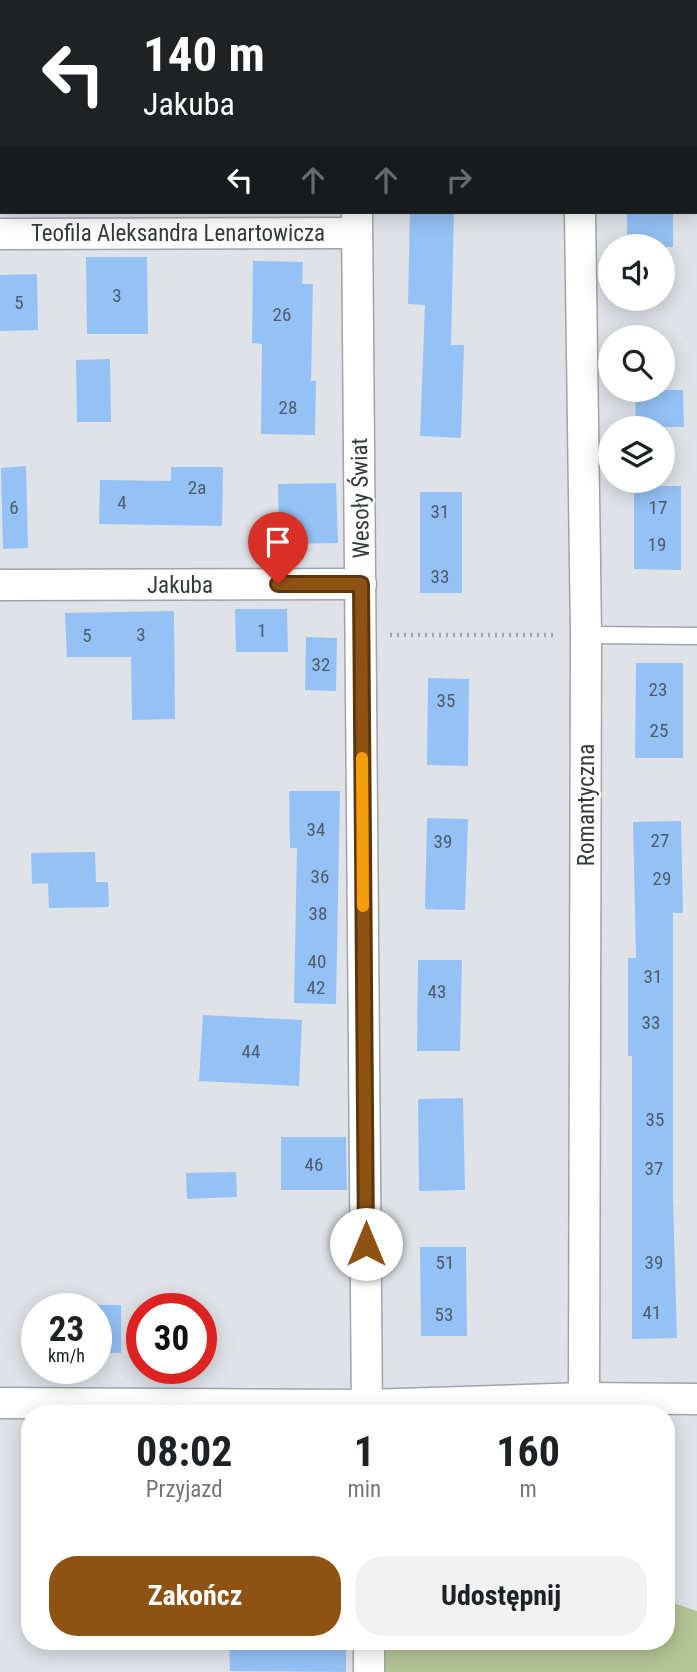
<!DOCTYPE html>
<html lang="pl">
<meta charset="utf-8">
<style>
body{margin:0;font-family:"Roboto Condensed",sans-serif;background:#f2f2f2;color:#202124;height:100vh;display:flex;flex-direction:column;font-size:26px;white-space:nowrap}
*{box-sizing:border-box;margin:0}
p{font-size:23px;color:#757577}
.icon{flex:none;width:38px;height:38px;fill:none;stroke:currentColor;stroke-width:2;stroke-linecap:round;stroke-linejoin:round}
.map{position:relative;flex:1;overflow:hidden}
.side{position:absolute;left:21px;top:1405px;width:654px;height:245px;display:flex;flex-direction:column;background:#fff;border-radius:28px;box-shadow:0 4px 18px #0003}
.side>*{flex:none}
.guide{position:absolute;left:0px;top:0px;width:698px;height:214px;box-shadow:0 4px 18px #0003;background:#202124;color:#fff;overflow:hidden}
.tools{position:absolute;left:598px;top:234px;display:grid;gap:14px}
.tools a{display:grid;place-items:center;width:77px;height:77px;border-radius:50%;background:#fff;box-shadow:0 4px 18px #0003;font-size:35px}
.speed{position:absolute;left:21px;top:1293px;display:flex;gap:14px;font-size:35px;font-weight:700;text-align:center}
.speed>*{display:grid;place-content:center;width:91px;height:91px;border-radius:50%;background:#fff;box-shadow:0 4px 18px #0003;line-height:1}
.speed small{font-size:18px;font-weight:400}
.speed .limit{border:10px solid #d22;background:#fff;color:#111}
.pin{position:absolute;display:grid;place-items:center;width:60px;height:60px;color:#fff;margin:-72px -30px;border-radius:50% 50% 50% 0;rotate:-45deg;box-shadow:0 0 7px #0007}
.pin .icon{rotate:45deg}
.me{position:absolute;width:77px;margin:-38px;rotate:0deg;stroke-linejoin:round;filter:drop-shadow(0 0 5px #0008)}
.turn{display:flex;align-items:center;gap:24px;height:147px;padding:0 28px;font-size:32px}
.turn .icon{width:91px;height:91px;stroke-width:2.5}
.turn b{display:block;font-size:49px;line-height:60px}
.lanes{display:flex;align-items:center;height:66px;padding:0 28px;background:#0003;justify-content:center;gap:35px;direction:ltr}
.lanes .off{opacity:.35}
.eta{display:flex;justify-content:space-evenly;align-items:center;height:119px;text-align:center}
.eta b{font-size:42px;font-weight:700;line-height:49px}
.cta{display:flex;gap:14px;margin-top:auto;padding:14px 28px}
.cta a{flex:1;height:80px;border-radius:28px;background:#8e5213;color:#fff;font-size:28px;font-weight:700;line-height:80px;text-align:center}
.cta a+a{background:#f2f2f2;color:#202124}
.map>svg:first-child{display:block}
.green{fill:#b3c495}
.building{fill:#94c2f6}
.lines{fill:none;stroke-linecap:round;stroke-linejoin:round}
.service-casing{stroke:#a0a3a8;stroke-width:19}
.minor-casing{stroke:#a0a3a8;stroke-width:33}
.path{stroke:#9fa2a5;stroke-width:4.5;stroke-dasharray:2 5;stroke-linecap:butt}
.service{stroke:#fff;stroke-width:16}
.minor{stroke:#fff;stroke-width:30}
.route-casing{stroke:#5c350c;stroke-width:18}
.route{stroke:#8e5213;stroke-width:12}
.slow{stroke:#f59e0b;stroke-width:12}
.labels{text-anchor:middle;stroke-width:5;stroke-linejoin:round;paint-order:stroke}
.number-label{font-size:19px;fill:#4f5b6a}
.street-label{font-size:23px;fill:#38393b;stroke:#fff}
</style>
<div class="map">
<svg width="697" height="1672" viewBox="0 0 697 1672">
<rect width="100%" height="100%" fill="#dfe3e8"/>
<path class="green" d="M667,1601L697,1611V1672H384V1642H667Z"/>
<g class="building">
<path d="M410,212H454L451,345H464L461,438L420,436L425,305L408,304Z"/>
<rect x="627" y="212" width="46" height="35"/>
<path d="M86,257H147L148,334H87Z"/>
<path d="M253,261L303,262L302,284H313L311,381H316L315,435L261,434L262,344L252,343Z"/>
<path d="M37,274L38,330L0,331V275Z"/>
<path d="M110,359L111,422H77L76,360Z"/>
<path d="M635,390H683L684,427H636Z"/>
<path d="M26,466L28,548L3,549L1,468Z"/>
<path d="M171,467H223L222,526L99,524L100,480L171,481Z"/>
<path d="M336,483L338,543L279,544L278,484Z"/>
<path d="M634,486H681V570L634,569Z"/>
<rect x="420" y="492" width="42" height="101"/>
<path d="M235,609H287L288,652H236Z"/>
<path d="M174,611L175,719L132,720L131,657H67L65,613Z"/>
<path d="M306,637L337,638L336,691L305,690Z"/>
<path d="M636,663H683V758H635Z"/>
<path d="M428,678L469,679L468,766L427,765Z"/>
<path d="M289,791H340L336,1004L294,1003L297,848H290Z"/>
<path d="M427,818L468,819L465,910L425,909Z"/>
<path d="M681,821L683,913H673V1199L677,1338L632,1339V1056H628V958H636L633,822Z"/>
<path d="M95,852L96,882H108L109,907L49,908L48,883L32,884L31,853Z"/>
<path d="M418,960H462L460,1051H417Z"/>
<path d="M203,1015L302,1020L299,1086L199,1081Z"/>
<path d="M463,1098L465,1190L419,1191L418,1099Z"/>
<path d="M281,1137H346L347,1190H281Z"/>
<path d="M236,1172L237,1197L187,1199L186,1173Z"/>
<path d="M420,1247H466L467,1336H421Z"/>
<rect x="96" y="1305" width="25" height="48"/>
<path d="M229,1642H346V1672L230,1671Z"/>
</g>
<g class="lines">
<defs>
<path id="service" d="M586,635L697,636"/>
<g id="minor">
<path d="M577,0V2"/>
<path d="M357,2V0"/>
<path d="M357,212L367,1414"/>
<path d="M580,212L586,635L584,1398"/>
<path d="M0,234L356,233"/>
<path d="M0,585L361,584"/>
<path d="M0,1403L367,1405L584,1398L697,1399"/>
<path d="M369,1642V1672"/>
</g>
</defs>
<use href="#service" class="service-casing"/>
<use href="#minor" class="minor-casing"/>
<path class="path" d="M390,635H557"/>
<use href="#service" class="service"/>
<use href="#minor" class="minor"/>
</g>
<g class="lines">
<defs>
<path id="route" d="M278,584H361L366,1244"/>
</defs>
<use href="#route" class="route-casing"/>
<use href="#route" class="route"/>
<path class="slow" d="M362,758L363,906"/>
</g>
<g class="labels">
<g class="number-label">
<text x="117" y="302">3</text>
<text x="19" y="309">5</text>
<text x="282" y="321">26</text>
<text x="288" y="414">28</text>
<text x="197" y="494">2a</text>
<text x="122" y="509">4</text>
<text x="14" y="514">6</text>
<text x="658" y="514">17</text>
<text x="440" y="518">31</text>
<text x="657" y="551">19</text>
<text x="440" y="583">33</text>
<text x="262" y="637">1</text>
<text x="141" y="641">3</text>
<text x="87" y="642">5</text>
<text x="321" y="671">32</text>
<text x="658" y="696">23</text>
<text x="446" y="707">35</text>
<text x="659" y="737">25</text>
<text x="316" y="836">34</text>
<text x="660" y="847">27</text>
<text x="443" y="848">39</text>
<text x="320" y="883">36</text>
<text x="662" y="885">29</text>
<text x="318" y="920">38</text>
<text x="317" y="968">40</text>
<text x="653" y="983">31</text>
<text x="316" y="994">42</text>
<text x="437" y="998">43</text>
<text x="651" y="1029">33</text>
<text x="251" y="1058">44</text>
<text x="655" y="1126">35</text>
<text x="314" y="1171">46</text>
<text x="654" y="1175">37</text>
<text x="445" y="1269">51</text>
<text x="654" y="1269">39</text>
<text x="652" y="1319">41</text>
<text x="444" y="1321">53</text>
</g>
<g class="street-label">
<text x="178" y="241">Teofila Aleksandra Lenartowicza</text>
<text transform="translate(360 498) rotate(-91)" y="8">Wesoły Świat</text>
<text x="180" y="593">Jakuba</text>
<text transform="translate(586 805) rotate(-90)" y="8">Romantyczna</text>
</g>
</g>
</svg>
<div class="tools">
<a><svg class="icon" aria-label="sound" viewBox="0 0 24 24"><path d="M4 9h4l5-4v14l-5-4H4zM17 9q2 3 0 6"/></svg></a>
<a><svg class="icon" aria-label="search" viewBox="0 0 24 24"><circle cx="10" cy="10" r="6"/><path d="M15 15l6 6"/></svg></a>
<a><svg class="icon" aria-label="layers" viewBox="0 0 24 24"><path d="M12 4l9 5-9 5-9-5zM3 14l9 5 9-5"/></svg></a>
</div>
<div class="speed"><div>23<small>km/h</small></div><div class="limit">30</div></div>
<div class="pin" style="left:278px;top:584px;background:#d93025"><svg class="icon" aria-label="arrive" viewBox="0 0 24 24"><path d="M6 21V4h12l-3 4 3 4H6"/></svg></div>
<svg class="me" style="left:366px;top:1244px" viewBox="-20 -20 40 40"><circle r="19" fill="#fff"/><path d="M0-13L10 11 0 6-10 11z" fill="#8e5213"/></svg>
<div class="guide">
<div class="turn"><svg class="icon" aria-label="left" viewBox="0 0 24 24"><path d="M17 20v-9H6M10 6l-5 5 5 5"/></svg><div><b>140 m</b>Jakuba</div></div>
<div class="lanes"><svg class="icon" aria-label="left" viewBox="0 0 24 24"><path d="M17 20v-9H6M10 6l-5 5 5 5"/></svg><svg class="icon off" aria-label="ahead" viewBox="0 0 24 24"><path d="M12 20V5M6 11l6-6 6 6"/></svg><svg class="icon off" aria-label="ahead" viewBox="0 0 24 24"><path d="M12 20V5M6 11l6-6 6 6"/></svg><svg class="icon off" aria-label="right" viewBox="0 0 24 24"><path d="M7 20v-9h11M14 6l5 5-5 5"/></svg></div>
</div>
<section class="side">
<div class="eta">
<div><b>08:02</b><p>Przyjazd</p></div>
<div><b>1</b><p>min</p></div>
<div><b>160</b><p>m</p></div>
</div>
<div class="cta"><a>Zakończ</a><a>Udostępnij</a></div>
</section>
</div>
